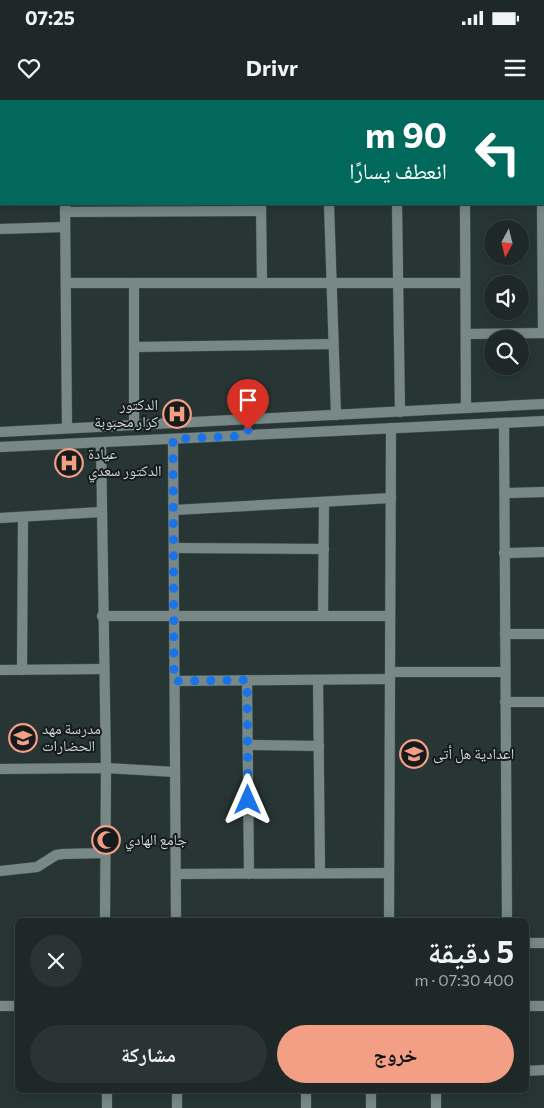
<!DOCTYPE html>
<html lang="ar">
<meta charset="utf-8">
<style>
body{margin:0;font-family:Commissioner,"Noto Naskh Arabic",sans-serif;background:#2a3433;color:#f1f3f6;direction:rtl;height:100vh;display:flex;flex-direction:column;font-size:19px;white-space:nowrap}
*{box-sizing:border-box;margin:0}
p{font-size:16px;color:#a0a6a7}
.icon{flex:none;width:28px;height:28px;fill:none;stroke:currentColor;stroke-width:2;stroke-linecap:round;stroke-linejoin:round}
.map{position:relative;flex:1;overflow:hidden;direction:ltr}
.details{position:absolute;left:15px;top:818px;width:514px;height:175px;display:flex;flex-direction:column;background:#1d2827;border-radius:8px;box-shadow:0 2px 12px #0003,0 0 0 1px #3b4444;direction:rtl}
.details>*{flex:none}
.hud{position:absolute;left:0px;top:0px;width:545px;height:105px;box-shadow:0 2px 12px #0003,0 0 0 1px #3b4444;direction:rtl;background:#00695c;color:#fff;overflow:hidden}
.needle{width:32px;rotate:187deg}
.fabs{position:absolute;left:484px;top:120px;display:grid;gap:10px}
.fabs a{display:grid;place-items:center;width:45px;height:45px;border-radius:50%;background:#1d2827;box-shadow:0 2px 12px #0003,0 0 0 1px #3b4444;font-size:25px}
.pin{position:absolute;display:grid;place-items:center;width:42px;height:42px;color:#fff;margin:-51px -21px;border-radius:50% 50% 50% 0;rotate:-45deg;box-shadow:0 0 5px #0007}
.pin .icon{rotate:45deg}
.me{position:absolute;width:55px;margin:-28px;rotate:0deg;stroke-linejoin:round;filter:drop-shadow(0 0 4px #0008)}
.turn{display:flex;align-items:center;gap:18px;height:105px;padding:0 15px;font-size:22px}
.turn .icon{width:65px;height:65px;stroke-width:2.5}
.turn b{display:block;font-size:35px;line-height:42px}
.round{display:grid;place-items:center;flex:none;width:52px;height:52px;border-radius:26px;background:#2a3433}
.head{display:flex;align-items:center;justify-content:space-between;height:85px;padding:0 15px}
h1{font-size:30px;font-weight:700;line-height:38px}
.cta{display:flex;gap:10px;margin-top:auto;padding:10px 15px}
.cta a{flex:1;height:58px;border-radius:30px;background:#f39f86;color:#111;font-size:20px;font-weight:700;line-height:58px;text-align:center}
.cta a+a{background:#2a3433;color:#f1f3f6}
.status{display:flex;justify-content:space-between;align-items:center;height:35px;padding:0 25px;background:#1d2827;direction:ltr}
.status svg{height:14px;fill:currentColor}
header{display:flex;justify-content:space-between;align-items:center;height:65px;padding:0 15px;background:#1d2827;font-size:22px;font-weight:700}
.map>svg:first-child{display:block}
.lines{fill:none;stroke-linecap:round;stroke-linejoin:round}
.minor-casing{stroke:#445250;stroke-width:11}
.minor{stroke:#778886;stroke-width:10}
.route{stroke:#1a73e8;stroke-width:9;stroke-dasharray:0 16.2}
.labels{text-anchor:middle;stroke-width:4;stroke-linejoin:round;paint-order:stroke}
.poi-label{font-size:15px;fill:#ced7d6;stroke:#151c1b;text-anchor:start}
</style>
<div class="status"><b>07:25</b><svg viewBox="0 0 49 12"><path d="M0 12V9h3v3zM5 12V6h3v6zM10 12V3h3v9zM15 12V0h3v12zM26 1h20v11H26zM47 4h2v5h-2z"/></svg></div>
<header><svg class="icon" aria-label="menu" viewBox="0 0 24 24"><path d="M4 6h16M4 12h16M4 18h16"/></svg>Drivr<svg class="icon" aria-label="heart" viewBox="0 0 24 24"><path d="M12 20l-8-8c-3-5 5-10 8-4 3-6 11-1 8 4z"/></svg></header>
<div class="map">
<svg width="544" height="1008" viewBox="0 0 544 1008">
<rect width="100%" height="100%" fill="#273634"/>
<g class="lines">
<defs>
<g id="minor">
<path d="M64,0V1"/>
<path d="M261,0V1"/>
<path d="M325,0V1"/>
<path d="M395,0V1"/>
<path d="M464,0V1"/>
<path d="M0,68H1"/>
<path d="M65,104L67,328"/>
<path d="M261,104L262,183"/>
<path d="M329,104L336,315"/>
<path d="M397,104L400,312"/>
<path d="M465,104L466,308"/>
<path d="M542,104L543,233"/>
<path d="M65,112L261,111"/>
<path d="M0,129L65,127"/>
<path d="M66,183H465"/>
<path d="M134,183V325"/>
<path d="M466,234L544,233"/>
<path d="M134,247L333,244"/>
<path d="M504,323L507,820"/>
<path d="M0,332L544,304"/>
<path d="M173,339L176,820"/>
<path d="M101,343L106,668L105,820"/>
<path d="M0,347L544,321"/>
<path d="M505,393L544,392"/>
<path d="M174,410L391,398"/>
<path d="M0,418L101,412"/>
<path d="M174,448L324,449"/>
<path d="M504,453L544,452"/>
<path d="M323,515L324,403"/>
<path d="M102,516H390"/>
<path d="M505,534H544"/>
<path d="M0,570L103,569"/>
<path d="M22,570L23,417"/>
<path d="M390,572H505"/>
<path d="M247,580L249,774"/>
<path d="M318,580L320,773"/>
<path d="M175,581L390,579"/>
<path d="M505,602H544"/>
<path d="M248,645L319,646"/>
<path d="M0,669L106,668L175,672"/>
<path d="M0,771L37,767L56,755L63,754L105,753"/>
<path d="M176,774L389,773"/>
<path d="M389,820L391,328"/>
<path d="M526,843H544"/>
<path d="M0,906H18"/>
<path d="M526,906H544"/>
<path d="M526,971L544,970"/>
<path d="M107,990V1008"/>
<path d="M177,990V1008"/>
<path d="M306,990V1008"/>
<path d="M371,1008V990"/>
<path d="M436,1008V990"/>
</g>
</defs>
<use href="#minor" class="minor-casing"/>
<use href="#minor" class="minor"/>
</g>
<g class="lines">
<path class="route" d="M248,330L242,336L173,339L174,581L247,580L248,700"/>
</g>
<defs>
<symbol id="hospital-ring" viewBox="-11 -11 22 22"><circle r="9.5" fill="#151c1b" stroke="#f39f86" stroke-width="1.5"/><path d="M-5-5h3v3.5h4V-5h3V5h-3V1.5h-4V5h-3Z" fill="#f39f86"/></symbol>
<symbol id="school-ring" viewBox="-11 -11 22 22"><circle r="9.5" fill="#151c1b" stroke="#f39f86" stroke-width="1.5"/><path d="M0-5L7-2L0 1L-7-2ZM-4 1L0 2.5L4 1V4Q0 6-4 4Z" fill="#f39f86"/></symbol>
<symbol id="mosque-ring" viewBox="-11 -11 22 22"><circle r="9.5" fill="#151c1b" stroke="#f39f86" stroke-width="1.5"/><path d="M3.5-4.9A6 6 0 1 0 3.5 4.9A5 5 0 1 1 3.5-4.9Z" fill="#f39f86"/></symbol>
</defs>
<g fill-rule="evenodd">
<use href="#hospital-ring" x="161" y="298" width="32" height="32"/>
<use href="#hospital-ring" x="53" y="347" width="32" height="32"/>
<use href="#school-ring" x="7" y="622" width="32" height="32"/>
<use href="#school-ring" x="398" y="638" width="32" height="32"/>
<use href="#mosque-ring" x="90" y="724" width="32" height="32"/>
</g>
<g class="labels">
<g class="poi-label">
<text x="158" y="310" text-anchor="end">الدكتور<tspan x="158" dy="17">كرار محبوبة</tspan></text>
<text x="88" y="359">عيادة<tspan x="88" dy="17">الدكتور سعدي</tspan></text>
<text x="42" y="634">مدرسة مهد<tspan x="42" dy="17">الحضارات</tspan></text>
<text x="433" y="659">اعدادية هل أتى</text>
<text x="125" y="745">جامع الهادي</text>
</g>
</g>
</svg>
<div class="fabs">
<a><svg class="needle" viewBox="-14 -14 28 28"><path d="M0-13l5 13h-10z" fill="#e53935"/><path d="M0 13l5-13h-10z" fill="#a0a6a7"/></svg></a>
<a><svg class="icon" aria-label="sound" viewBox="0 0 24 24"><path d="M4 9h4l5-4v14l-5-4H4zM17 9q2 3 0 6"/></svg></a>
<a><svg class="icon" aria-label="search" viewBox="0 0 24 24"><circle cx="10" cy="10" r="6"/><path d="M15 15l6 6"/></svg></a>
</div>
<div class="pin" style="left:248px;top:330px;background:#d93025"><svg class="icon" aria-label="arrive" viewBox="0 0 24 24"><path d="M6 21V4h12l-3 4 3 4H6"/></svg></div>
<svg class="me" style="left:248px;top:700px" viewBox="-20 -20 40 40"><path d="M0-17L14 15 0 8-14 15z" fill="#1a73e8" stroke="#fff" stroke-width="4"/></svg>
<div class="hud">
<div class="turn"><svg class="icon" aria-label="left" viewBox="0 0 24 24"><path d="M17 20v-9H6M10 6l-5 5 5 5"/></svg><div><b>90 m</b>انعطف يسارًا</div></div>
</div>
<section class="details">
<div class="head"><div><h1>5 دقيقة</h1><p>400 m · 07:30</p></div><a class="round"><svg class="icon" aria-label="close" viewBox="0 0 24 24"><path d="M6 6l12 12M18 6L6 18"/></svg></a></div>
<div class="cta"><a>خروج</a><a>مشاركة</a></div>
</section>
</div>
